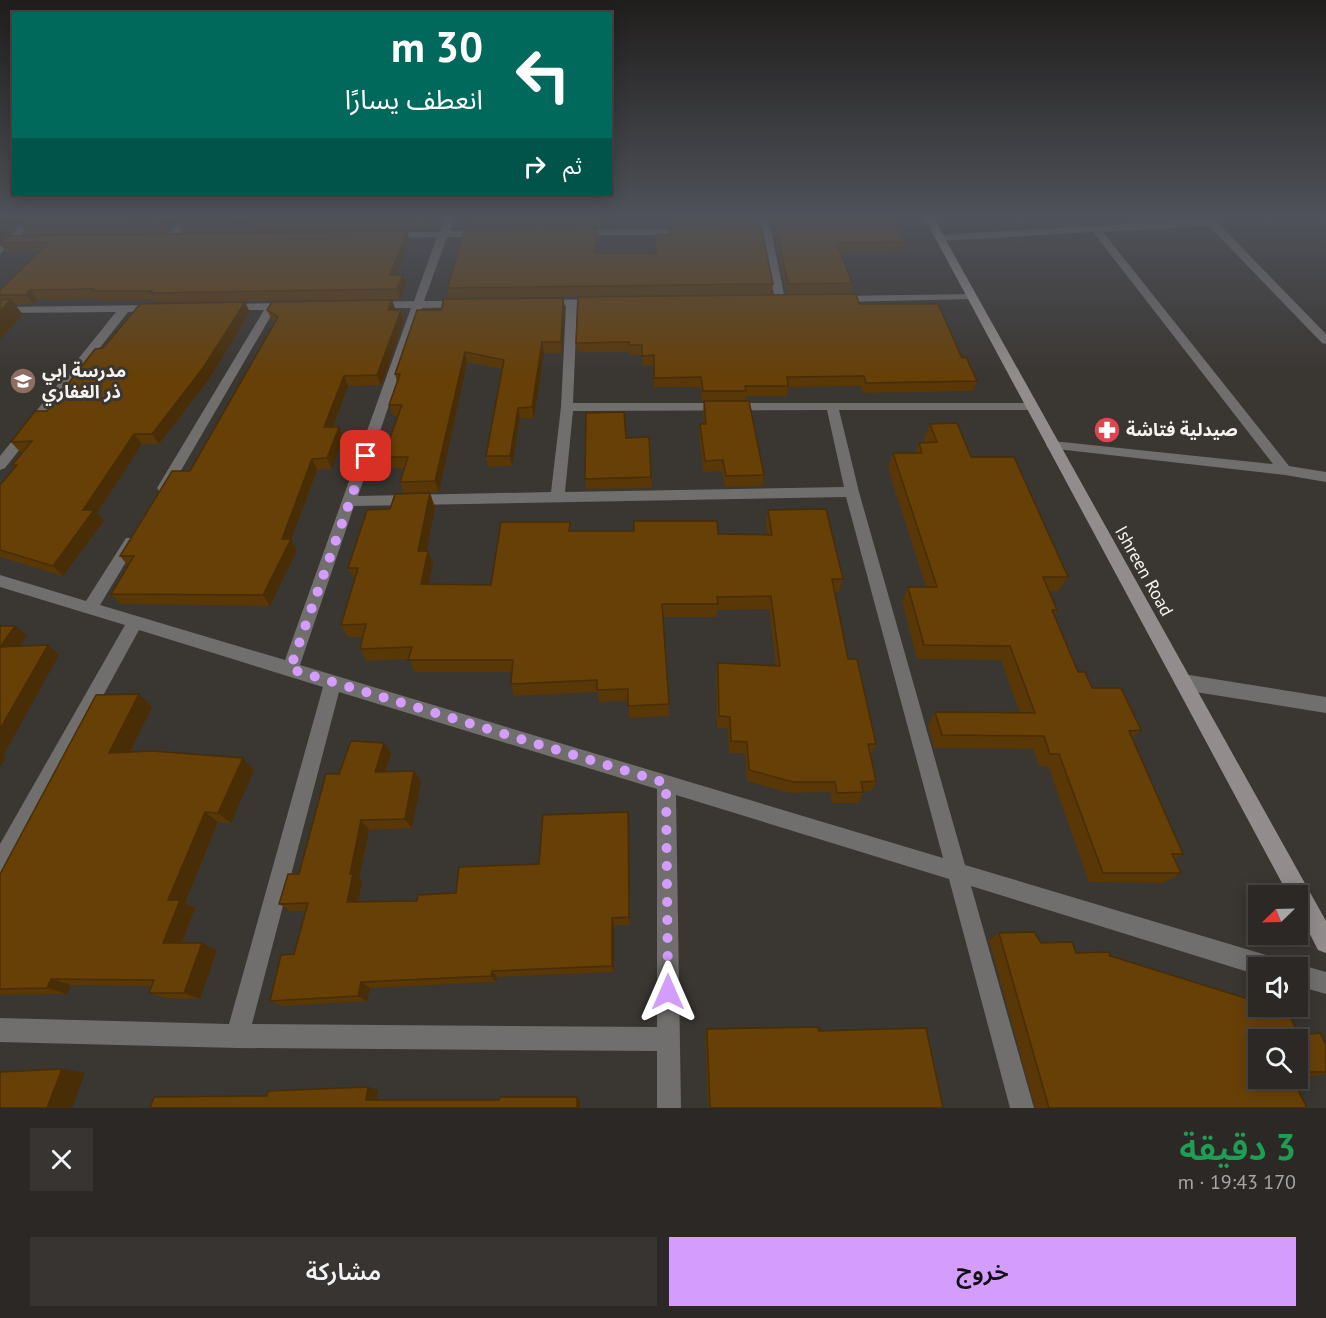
<!DOCTYPE html>
<html lang="ar">
<meta charset="utf-8">
<style>
body{margin:0;font-family:"PT Sans","Noto Sans Arabic",sans-serif;background:#383432;color:#f1f3f6;direction:rtl;height:100vh;display:flex;flex-direction:column;font-size:22px;white-space:nowrap}
*{box-sizing:border-box;margin:0}
p{font-size:20px;color:#a6a6a7}
.icon{flex:none;width:33px;height:33px;fill:none;stroke:currentColor;stroke-width:2;stroke-linecap:round;stroke-linejoin:round}
.map{position:relative;height:1108px;overflow:hidden;direction:ltr}
.side{display:flex;flex-direction:column;background:#2c2826;flex:1}
.side>*{flex:none}
.banner{position:absolute;left:12px;top:12px;width:600px;height:183px;border-radius:0px;box-shadow:0 3px 15px #0003,0 0 0 2px #484443;direction:rtl;background:#00695c;color:#fff;overflow:hidden}
.needle{width:39px;rotate:247deg}
.buttons{position:absolute;left:1248px;top:885px;display:grid;gap:12px}
.buttons a{display:grid;place-items:center;width:60px;height:60px;border-radius:0px;background:#2c2826;box-shadow:0 3px 15px #0003,0 0 0 2px #484443;font-size:30px}
.pin{position:absolute;display:grid;place-items:center;width:51px;height:51px;color:#fff;margin:-26px;border-radius:12px;box-shadow:0 3px 9px #0006}
.me{position:absolute;width:66px;margin:-33px;rotate:0deg;stroke-linejoin:round;filter:drop-shadow(0 0 4px #0008)}
.turn{display:flex;align-items:center;gap:21px;height:126px;padding:0 30px;font-size:27px}
.turn .icon{width:78px;height:78px;stroke-width:2.5}
.turn b{display:block;font-size:42px;line-height:51px}
.then{display:flex;align-items:center;height:57px;padding:0 30px;background:#0003;gap:12px;font-size:22px}
.round{display:grid;place-items:center;flex:none;width:63px;height:63px;border-radius:0px;background:#383432}
.headline{display:flex;align-items:center;justify-content:space-between;height:102px;padding:0 30px}
h1{font-size:36px;font-weight:600;line-height:45px;color:#1e9e55}
.primary-button{display:flex;gap:12px;margin-top:auto;padding:12px 30px}
.primary-button a{flex:1;height:69px;border-radius:0px;background:#d49cfc;color:#111;font-size:24px;font-weight:600;line-height:69px;text-align:center}
.primary-button a+a{background:#383432;color:#f1f3f6}
.map>svg:first-child{display:block}
.lines{fill:none;stroke-linecap:round;stroke-linejoin:round}
.street{fill:#716e6e;fill-rule:evenodd}
.secondary{fill:#928d8c;fill-rule:evenodd}
.wall{fill:#593707}
.shaded-wall{fill:#482d06}
.building{fill:#674008;stroke:#482d06;stroke-width:1.5}
.route{stroke:#d49cfc;stroke-width:10;stroke-dasharray:0 18}
.labels{text-anchor:middle;stroke-width:6;stroke-linejoin:round;paint-order:stroke}
.poi-label{font-size:18px;font-weight:bold;fill:#f5f3f0;stroke:#3a3632;text-anchor:start}
.street-label{font-size:18px;fill:#f5f3f0;stroke:#3a3632}
</style>
<div class="map">
<svg width="1326" height="1108" viewBox="0 0 1326 1108">
<rect width="100%" height="100%" fill="#3a3632"/>
<g class="lines">
<g class="street">
<path d="M28,219H38L0,254V246Z"/>
<path d="M181,219H190L173,240H167L165,238Z"/>
<path d="M444,219H453L449,231H482L487,234L482,237H447L424,301H462L467,304L462,307L422,308L358,496L551,492L561,407L566,306L542,305V301L546,300L597,299L602,302L597,305L577,306L573,403H1035L1037,406L1035,409L1031,410H839L859,492L965,865L1273,957L1281,960L1284,968H1258V975L971,886L1034,1108H1010L949,879L676,795L681,1108H657V1051L237,1048L0,1042V1018L229,1024L323,687L139,630L7,871L0,874V844L125,625L0,587V575L86,601L126,538H136L138,542L100,605L285,660L411,308H375L370,305L375,302L414,301L437,237L389,238L384,235L389,232H440ZM827,410L844,487L565,492L573,411ZM846,497L943,858L300,665L354,506ZM339,692L657,789V1027L252,1024Z"/>
<path d="M759,219H769L785,300L784,302H776L775,300Z"/>
<path d="M1214,219L1326,334V344L1322,343L1209,226L1103,232L1289,466L1326,472V482L1285,475L1048,448L1046,445L1048,442L1053,441L1273,464L1093,232L939,241L934,238L939,235Z"/>
<path d="M578,230L689,229L694,232L689,235H575L573,233Z"/>
<path d="M972,294L977,297L976,299L837,302L832,299L837,296Z"/>
<path d="M288,303L292,304V308L275,309L169,491H159L157,488L264,310H228L223,307L228,304Z"/>
<path d="M156,305L161,308L160,310L128,312L5,468L0,470V456L116,312L0,313V307Z"/>
<path d="M1183,674L1326,697V713L1183,690L1177,687L1174,682L1177,677Z"/>
<path d="M1298,964L1326,972V994L1298,986V968H1290Z"/>
</g>
<path class="secondary" d="M925,219H934L1326,921V953L1318,950L1298,911V896H1289Z"/>
</g>
<g class="wall">
<path d="M0,219H179L166,233L26,235L19,225L5,238L410,241L396,275H403L406,284L400,299L156,302L155,300L99,301L98,299L37,300L33,304L15,305L23,315L0,339V290L39,251L6,252L0,244Z"/>
<path d="M180,219H432L429,228H414V230L182,233L177,223Z"/>
<path d="M468,219H599L598,228L470,229Z"/>
<path d="M667,219H759L758,226L667,227Z"/>
<path d="M771,219H895L906,242L904,252L841,253L852,283L850,293L787,294Z"/>
<path d="M597,228V238L596,253H656L668,235V228L773,284L771,294L450,298L447,288Z"/>
<path d="M563,298L565,308L562,353H544L534,418H520L512,466L488,467L486,456L502,369L467,362L439,492L404,493L400,482L404,468H387L383,457L398,416H393L389,405L397,382L395,374Z"/>
<path d="M859,304L962,358L977,381L973,391L863,393L861,386L788,387L787,396H746L745,401H702L701,387H654V365L642,366V355H629V352H577L576,343Z"/>
<path d="M267,310H401L404,321L381,385L348,386L333,427H339L343,437L332,469L317,470L291,540L297,550L270,606L121,604L111,594L128,566L120,556L190,471L275,323L272,321Z"/>
<path d="M250,312L209,379L159,444H142L97,513L104,521L63,576L0,557V485L15,467L12,465L23,452H20L11,442L47,411L103,348Z"/>
<path d="M704,401L764,475L762,486L725,487L722,471L704,472L699,435L700,424H704L703,413Z"/>
<path d="M930,424L971,457L1068,577L1058,591H1049L1057,610L1054,615L1078,672L1092,688L1141,730L1132,738L1183,854L1175,859L1181,873L1164,883L1089,882L1048,766H1039L1033,749L934,748L928,725L935,712L1020,713L1001,660L917,659L902,601L908,587H926L888,468L893,453H915L919,443H926L924,439Z"/>
<path d="M626,438L651,477L652,488L586,489L585,479Z"/>
<path d="M435,507L426,551H428L433,564L429,584L491,585L572,531L768,535L766,523L768,510L843,579L839,592H835L848,659L876,744L871,755L876,781L871,791L863,792L858,803H832L831,792L790,793L747,781L745,753H729L728,728H717L716,675L718,663L776,665L769,609L717,610V617H663L669,704V716L629,718L628,701L599,702L598,692L514,696L511,684L512,672H415L409,659L367,661L360,649L363,637H348L341,625L354,579L348,568L390,509Z"/>
<path d="M152,707L130,752L243,758L254,770L231,823L218,822L185,903L195,908L182,943H202L217,950L200,999L166,998L149,993L151,986L71,985L67,994L0,995V874Z"/>
<path d="M384,743L391,753L386,772L421,781L412,828L369,830L359,879L362,882L358,902L417,901L456,893L539,864L628,812L629,821L630,925H614V972L497,977L496,982L370,988L367,1001L282,1006L270,1001L294,954L306,911H290L279,904L299,874L339,774Z"/>
<path d="M999,933L1076,953L1110,956L1299,1035L1326,1045V1074L1316,1076H1298V1040H1258L1307,1108H1035L989,940Z"/>
<path d="M707,1029L819,1031L943,1108H708L705,1034Z"/>
</g>
<g class="shaded-wall">
<path d="M8,219H25L0,243V227Z"/>
<path d="M165,219H179L166,233L161,223Z"/>
<path d="M412,219L414,228V230L411,220Z"/>
<path d="M427,219H432L429,228Z"/>
<path d="M597,228V238L596,263L595,253Z"/>
<path d="M407,231L410,241L392,284L390,275Z"/>
<path d="M403,275L406,284L400,299L397,289Z"/>
<path d="M30,290L37,300L33,304L26,295Z"/>
<path d="M563,298L565,308L562,353L561,342Z"/>
<path d="M11,299L23,315L0,339V311Z"/>
<path d="M392,300L396,310H388Z"/>
<path d="M245,302L250,312L209,379L159,444L152,434Z"/>
<path d="M401,310L404,321L381,385L377,375Z"/>
<path d="M542,342L544,353L534,418L532,407Z"/>
<path d="M465,352L467,362L439,492L435,481Z"/>
<path d="M344,376L348,386L329,438L324,427Z"/>
<path d="M518,408L520,418L512,466L510,456Z"/>
<path d="M339,427L343,437L332,469L327,458Z"/>
<path d="M134,434L142,444L97,513L104,521L63,576L53,566L83,510Z"/>
<path d="M312,459L317,470L291,540L297,550L270,606L263,595L282,539Z"/>
<path d="M430,493L435,507L424,564L418,551Z"/>
<path d="M428,551L433,564L426,597L421,584Z"/>
<path d="M15,626L27,635L12,657L0,647Z"/>
<path d="M48,645L59,655L3,756L6,758L0,767V729Z"/>
<path d="M139,694L152,707L124,764L109,753Z"/>
<path d="M384,743L391,753L382,782L375,772Z"/>
<path d="M243,758L254,770L231,823L218,813Z"/>
<path d="M414,771L421,781L412,828L405,819Z"/>
<path d="M205,812L218,822L185,903L195,908L179,950L163,943L168,900Z"/>
<path d="M628,812L629,821L630,925L629,917Z"/>
<path d="M361,820L369,830L359,879L362,882L356,910L347,902L350,874Z"/>
<path d="M612,918L614,925V972L612,966Z"/>
<path d="M202,943L217,950L200,999L184,993Z"/>
<path d="M492,971L497,977L496,982L491,976Z"/>
<path d="M51,979L71,985L67,994L47,988Z"/>
<path d="M361,982L370,988L367,1001L358,996Z"/>
<path d="M62,1069L85,1073L72,1108H47Z"/>
<path d="M368,1087L378,1090L376,1102L366,1100Z"/>
<path d="M577,1097L580,1100V1108H577Z"/>
</g>
<g class="building">
<path d="M0,219H8L0,227Z"/>
<path d="M24,219H165L161,223L19,225Z"/>
<path d="M180,219H412L411,220L177,223Z"/>
<path d="M774,219H895L906,242L837,243L852,283L788,284Z"/>
<path d="M761,226L773,284L447,288L465,230L597,228L595,253H656L655,235H669L668,228Z"/>
<path d="M407,231L390,275H403L397,289L150,293L152,291H93L94,289L30,290L26,295H0V290L49,242L0,243L8,236Z"/>
<path d="M856,294L859,304H938L962,358L966,357L977,381L866,383L864,376L787,377L788,386H745L746,391H703L701,377L654,378V355L642,356V345H629V342L576,343L578,297Z"/>
<path d="M563,298L561,342H542L532,407L518,408L510,456H486L504,360L465,352L435,481L400,482L408,457H383L402,405H389L400,374H395L417,310H441L444,299Z"/>
<path d="M11,299L0,311V300Z"/>
<path d="M392,300L388,310H401L377,375L344,376L324,427H339L327,458L312,459L282,539H291L263,595L111,594L134,556H120L172,471H190L278,317L267,310L272,302Z"/>
<path d="M245,302L203,368L152,434H134L83,510H94L53,566L0,550V485L17,465H12L32,441L11,442L35,411H47L95,349L103,348L140,304Z"/>
<path d="M704,401H749L764,475L726,476L723,460L705,461L700,424H706Z"/>
<path d="M624,412L626,438L649,437L651,477L585,479L586,413Z"/>
<path d="M957,423L971,457H1014L1068,577H1043L1057,610H1052L1078,672H1085L1092,688H1121L1141,730L1129,731L1183,854H1172L1181,873H1103L1059,754H1050L1044,736L942,735L935,712L1035,713L1010,646L924,645L908,587H937L893,453H922L919,443L937,442L930,424Z"/>
<path d="M430,493L418,551H428L421,584L491,585L501,522H570L569,531H634V521H717L718,534L772,535L768,510L826,509L843,579H832L848,659H857L876,744H868L876,781L861,782L863,792L837,793L835,782H793L749,770L747,742L731,741L730,717L719,716L718,663L780,666L771,596L717,597L718,604H662L669,704L628,706V689L597,690V680L511,684L513,660H408L412,647L360,649L366,624L341,625L358,568H348L367,510L390,509L395,494Z"/>
<path d="M0,626H15L0,647L48,645L0,729Z"/>
<path d="M139,694L109,753L152,751L243,758L218,813L205,812L168,900H180L163,943H202L184,993H149L154,980L51,979L47,988L0,989V874L96,695Z"/>
<path d="M351,741L384,743L375,772L414,771L405,819L361,820L350,874H353L347,902L417,901L418,895L456,893L459,867L539,864L543,815L628,812L629,917L612,918V966L492,971L491,976L361,982L358,996L270,1001L281,955L294,954L308,903L279,904L288,874H299L326,774H339Z"/>
<path d="M1034,932L1041,943L1072,942L1076,953L1109,952L1110,956L1258,1002V1006H1271L1288,1012L1299,1035L1320,1033L1326,1045V1072H1298V1040H1258V1078H1292L1307,1108H1049L999,933Z"/>
<path d="M818,1027L819,1031L926,1028L943,1108H710L707,1029Z"/>
<path d="M62,1069L47,1108H0V1072Z"/>
<path d="M368,1087L366,1100H499L500,1097H577V1108H150L154,1097L267,1096L268,1091Z"/>
</g>
<linearGradient id="sky" x2="0" y2="1"><stop stop-color="#201e1c"/><stop offset="0.58" stop-color="#4f525a"/><stop offset="1" stop-color="#4f525a" stop-opacity="0"/></linearGradient>
<rect width="1326" height="375" fill="url(#sky)"/>
<g class="lines">
<path class="route" d="M366,456L290,669L666,783L668,992"/>
</g>
<defs>
<symbol id="school-disc" viewBox="-11 -11 22 22"><circle r="9.5" fill="#8d6e63" stroke="#3a3632"/><path d="M0-5L7-2L0 1L-7-2ZM-4 1L0 2.5L4 1V4Q0 6-4 4Z" fill="#fff"/></symbol>
<symbol id="pharmacy-disc" viewBox="-11 -11 22 22"><circle r="9.5" fill="#e0444e" stroke="#3a3632"/><path d="M-2-6h4v4h4v4h-4v4h-4v-4h-4v-4h4Z" fill="#fff"/></symbol>
</defs>
<g fill-rule="evenodd">
<use href="#school-disc" x="8" y="366" width="30" height="30"/>
<use href="#pharmacy-disc" x="1092" y="415" width="30" height="30"/>
</g>
<g class="labels">
<g class="poi-label">
<text x="42" y="377">مدرسة ابي<tspan x="42" dy="21">ذر الغفاري</tspan></text>
<text x="1126" y="436">صيدلية فتاشة</text>
</g>
<g class="street-label">
<text transform="translate(1144 571) rotate(61)" y="6">Ishreen Road</text>
</g>
</g>
</svg>
<div class="buttons">
<a><svg class="needle" viewBox="-14 -14 28 28"><path d="M0-13l5 13h-10z" fill="#e53935"/><path d="M0 13l5-13h-10z" fill="#a6a6a7"/></svg></a>
<a><svg class="icon" aria-label="sound" viewBox="0 0 24 24"><path d="M4 9h4l5-4v14l-5-4H4zM17 9q2 3 0 6"/></svg></a>
<a><svg class="icon" aria-label="search" viewBox="0 0 24 24"><circle cx="10" cy="10" r="6"/><path d="M15 15l6 6"/></svg></a>
</div>
<div class="pin" style="left:366px;top:456px;background:#d93025"><svg class="icon" aria-label="arrive" viewBox="0 0 24 24"><path d="M6 21V4h12l-3 4 3 4H6"/></svg></div>
<svg class="me" style="left:668px;top:992px" viewBox="-20 -20 40 40"><path d="M0-17L14 15 0 8-14 15z" fill="#d49cfc" stroke="#fff" stroke-width="4"/></svg>
<div class="banner">
<div class="turn"><svg class="icon" aria-label="left" viewBox="0 0 24 24"><path d="M17 20v-9H6M10 6l-5 5 5 5"/></svg><div><b>30 m</b>انعطف يسارًا</div></div>
<div class="then">ثم<svg class="icon" aria-label="right" viewBox="0 0 24 24"><path d="M7 20v-9h11M14 6l5 5-5 5"/></svg></div>
</div>
</div>
<section class="side">
<div class="headline"><div><h1>3 دقيقة</h1><p>170 m · 19:43</p></div><a class="round"><svg class="icon" aria-label="close" viewBox="0 0 24 24"><path d="M6 6l12 12M18 6L6 18"/></svg></a></div>
<div class="primary-button"><a>خروج</a><a>مشاركة</a></div>
</section>
